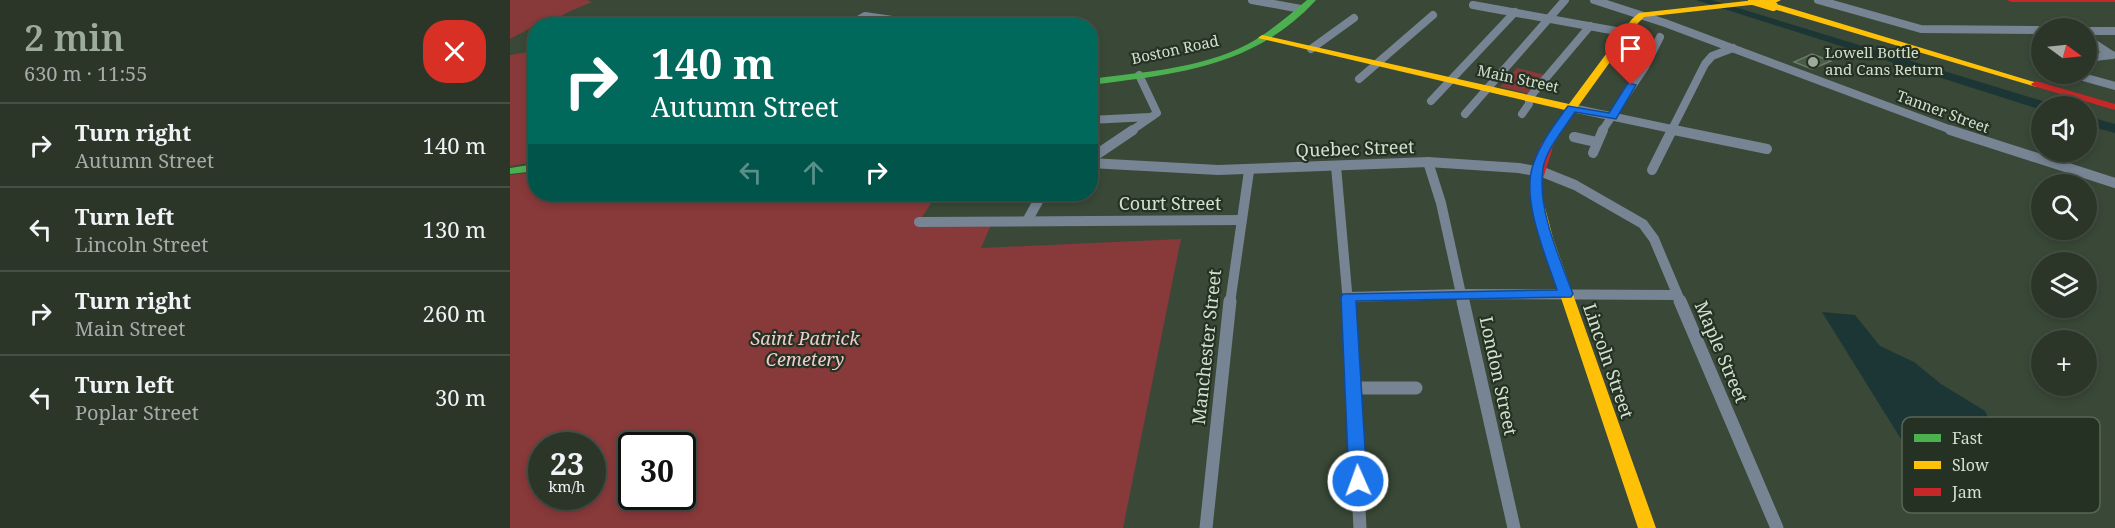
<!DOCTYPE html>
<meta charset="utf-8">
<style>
body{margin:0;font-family:"Noto Serif",serif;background:#333e31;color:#f1f3f6;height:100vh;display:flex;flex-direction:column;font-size:22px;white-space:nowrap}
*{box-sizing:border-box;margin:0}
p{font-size:20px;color:#a6aba8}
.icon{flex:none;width:33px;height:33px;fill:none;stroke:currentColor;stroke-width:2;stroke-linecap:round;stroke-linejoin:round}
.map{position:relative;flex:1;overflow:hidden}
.side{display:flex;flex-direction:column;background:#2b3629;width:510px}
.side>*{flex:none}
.guide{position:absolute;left:18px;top:18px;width:570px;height:183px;border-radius:24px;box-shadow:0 3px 9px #0003,0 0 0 2px #475046;background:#00695c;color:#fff;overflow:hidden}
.needle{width:39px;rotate:105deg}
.buttons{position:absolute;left:1521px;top:18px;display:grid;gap:12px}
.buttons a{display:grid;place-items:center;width:66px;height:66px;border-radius:50%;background:#2b3629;box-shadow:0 3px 9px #0003,0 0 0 2px #475046;font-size:30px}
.speed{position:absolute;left:18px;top:432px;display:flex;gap:12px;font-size:30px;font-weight:700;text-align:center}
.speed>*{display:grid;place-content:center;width:78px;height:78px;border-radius:50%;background:#2b3629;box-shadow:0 3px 9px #0003,0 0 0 2px #475046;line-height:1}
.speed small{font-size:15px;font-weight:400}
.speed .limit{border:3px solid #111;border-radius:9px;background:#fff;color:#111}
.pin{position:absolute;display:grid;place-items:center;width:51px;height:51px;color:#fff;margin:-62px -26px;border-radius:50% 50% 50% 0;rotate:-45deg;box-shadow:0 0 6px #0007}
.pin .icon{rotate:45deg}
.me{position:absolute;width:66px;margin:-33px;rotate:358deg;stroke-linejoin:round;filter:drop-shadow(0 0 4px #0008)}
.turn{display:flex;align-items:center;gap:21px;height:126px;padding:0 24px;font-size:27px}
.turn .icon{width:78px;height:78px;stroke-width:2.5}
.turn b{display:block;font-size:42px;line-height:51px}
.lanes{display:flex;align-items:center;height:57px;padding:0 24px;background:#0003;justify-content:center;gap:30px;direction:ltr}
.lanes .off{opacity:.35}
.round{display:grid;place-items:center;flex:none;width:63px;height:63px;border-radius:24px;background:#333e31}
.overview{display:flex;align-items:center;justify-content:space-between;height:102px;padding:0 24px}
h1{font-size:36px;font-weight:600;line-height:45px;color:#9cab9a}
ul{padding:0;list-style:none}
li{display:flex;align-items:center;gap:18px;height:84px;padding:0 24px;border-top:2px solid #475046}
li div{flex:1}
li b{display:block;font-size:22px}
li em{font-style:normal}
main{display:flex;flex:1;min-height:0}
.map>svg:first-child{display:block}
.green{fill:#88393a;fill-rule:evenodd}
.water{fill:#1c3636}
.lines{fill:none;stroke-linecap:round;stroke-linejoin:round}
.river{fill:#1c3636;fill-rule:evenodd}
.building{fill:#465f43;stroke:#6c796b;stroke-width:1.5}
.street-far2{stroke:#778493;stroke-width:8}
.street-far1{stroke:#778493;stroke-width:10}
.street{stroke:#778493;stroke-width:13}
.fast{fill:#4caf50;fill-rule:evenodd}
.slow{fill:#ffc107;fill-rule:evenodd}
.jam{fill:#c62828;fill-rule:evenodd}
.slow-bridge{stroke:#ffc107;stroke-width:10}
.jam-bridge{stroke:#c62828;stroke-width:13}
.route{fill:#1a73e8;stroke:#114b97;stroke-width:1.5}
.poi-dot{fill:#9cab9a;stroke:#253123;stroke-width:2}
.labels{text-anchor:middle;stroke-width:4.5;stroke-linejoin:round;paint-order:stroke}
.far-street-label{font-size:15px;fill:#d1e1cf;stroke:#253123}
.far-poi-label{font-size:15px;fill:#d1e1cf;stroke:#253123;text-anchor:start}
.street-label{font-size:18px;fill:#d1e1cf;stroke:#253123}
.park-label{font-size:18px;font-style:italic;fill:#efcccb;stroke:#253123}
.key{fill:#253123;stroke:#596657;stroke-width:1.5}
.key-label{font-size:16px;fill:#d1e1cf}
</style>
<main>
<section class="side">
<div class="overview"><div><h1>2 min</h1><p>630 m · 11:55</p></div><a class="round" style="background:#d93025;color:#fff"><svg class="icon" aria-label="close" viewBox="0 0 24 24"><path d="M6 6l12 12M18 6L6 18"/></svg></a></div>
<ul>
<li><svg class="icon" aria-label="right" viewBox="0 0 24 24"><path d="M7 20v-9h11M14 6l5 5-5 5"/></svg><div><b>Turn right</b><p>Autumn Street</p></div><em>140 m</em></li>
<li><svg class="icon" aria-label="left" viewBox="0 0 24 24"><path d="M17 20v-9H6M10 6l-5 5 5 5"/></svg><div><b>Turn left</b><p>Lincoln Street</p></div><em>130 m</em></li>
<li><svg class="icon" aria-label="right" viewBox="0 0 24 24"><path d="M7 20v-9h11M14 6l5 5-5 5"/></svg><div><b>Turn right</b><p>Main Street</p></div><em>260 m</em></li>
<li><svg class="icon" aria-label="left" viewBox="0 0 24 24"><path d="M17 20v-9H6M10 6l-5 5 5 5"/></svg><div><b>Turn left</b><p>Poplar Street</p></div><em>30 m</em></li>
</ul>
</section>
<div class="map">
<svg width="1605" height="528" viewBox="0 0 1605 528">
<rect width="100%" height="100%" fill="#394837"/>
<g class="green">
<path d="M0,0H77L82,2L58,12L40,23L28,24L0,39Z"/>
<path d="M25,51V162L0,166V55Z"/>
<path d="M1007,68L1036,75L1020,94L990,87Z"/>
<path d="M25,172L26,194H427L407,225H481L471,248L671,239L613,528H0V175ZM32,446H82V496H32ZM122,446H172V496H122Z"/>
</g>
<path class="water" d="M1312,312L1345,315L1370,346L1404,362L1431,384L1475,411L1498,455L1399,452Z"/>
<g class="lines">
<g class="river">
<path d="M1186,0H1202L1539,103L1541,106L1529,109Z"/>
<path d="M1576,116L1605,124V133L1576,125Z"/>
</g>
</g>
<path class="building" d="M1302,54L1321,61L1302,69L1284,62Z"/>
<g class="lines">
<g class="street-far2">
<path d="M742,0L791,9"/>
<path d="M1084,0L1155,23L1444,131"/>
<path d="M1308,0L1411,29L1532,30"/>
<path d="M963,5L1117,33"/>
<path d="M338,26L355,16L423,26"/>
<path d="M1576,31H1605"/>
<path d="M1576,38L1602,55"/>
<path d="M801,49L844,18"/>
<path d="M1576,58L1602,55"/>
<path d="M1562,74L1605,86"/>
<path d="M849,79L923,15"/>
<path d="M921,101L1005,12"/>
<path d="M1062,108L1171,131"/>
<path d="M955,114L1055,0"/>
<path d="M1012,114L1019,104V98L1080,26"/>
<path d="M580,120L640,117"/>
<path d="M621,131L647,113L629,75"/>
<path d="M1092,131L1135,67L1150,37"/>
<path d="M1161,131L1195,64L1202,56L1223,48"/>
</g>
<g class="street-far1">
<path d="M1164,130L1257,149"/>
<path d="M1440,130L1605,183"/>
<path d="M1064,137L1086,142"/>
<path d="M1083,153L1093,130"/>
<path d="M580,159L623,130"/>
<path d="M918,162L931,203L953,303"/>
<path d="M580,163L708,170L918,162L1009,168L1035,173L1065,185L1133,224L1144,239L1171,303"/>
<path d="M826,166L838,303"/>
<path d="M1142,170L1162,130"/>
<path d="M517,221L532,194"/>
<path d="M409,222L730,220"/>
<path d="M838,297L952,294L1167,295"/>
<path d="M720,303L739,171"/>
</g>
<g class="street">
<path d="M838,301L850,528"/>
<path d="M953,301L1004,528"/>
<path d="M1170,301L1267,528"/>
<path d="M844,388H906"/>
<path d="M696,528L720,301"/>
</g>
<g class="fast">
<path d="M797,0H806C745,67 665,74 580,85V79C633,72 690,69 738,44C760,32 778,16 797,0Z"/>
<path d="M26,164V171L0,174V168Z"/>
</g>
<g class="slow">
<path d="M1245,0H1271L1267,2L1134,17L1128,23L1059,119L1040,150L1036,151L1030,148L1055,110L748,38L752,35L1059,104L1122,19L1129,13Z"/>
<path d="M1260,4H1266L1531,84L1526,87L1523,86L1260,8Z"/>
<path d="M1026,175L1032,179V196L1043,238L1146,528H1128L1031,238L1020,196V179Z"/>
</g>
<g class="jam">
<path d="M1497,0H1605V2H1501Z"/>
<path d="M1526,81L1605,104V110L1523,86L1521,84Z"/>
</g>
<path class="slow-bridge" d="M1243,0L1263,6"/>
<path class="jam-bridge" d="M1026,179L1036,148"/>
</g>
<path class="route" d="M1118,83L1126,85L1106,119L1065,112C1054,129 1037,148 1033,168C1027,210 1049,256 1063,294L1061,297L846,301L857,481L854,486L848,488L841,486L839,481L831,297L833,294L1047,290C1036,256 1011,200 1023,165C1030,143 1045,124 1058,106L1099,113Z"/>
<circle class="poi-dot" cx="1303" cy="62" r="6"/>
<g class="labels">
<g class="far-street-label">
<text transform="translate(665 50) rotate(-12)" y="5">Boston Road</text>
<text transform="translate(1008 79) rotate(12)" y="5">Main Street</text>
<text transform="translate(1433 112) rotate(20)" y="5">Tanner Street</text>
</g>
<g class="far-poi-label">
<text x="1315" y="58">Lowell Bottle<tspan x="1315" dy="17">and Cans Return</tspan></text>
</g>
<g class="street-label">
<text transform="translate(845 149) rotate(-2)" y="6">Quebec Street</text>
<text x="660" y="210">Court Street</text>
<text transform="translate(697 347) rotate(-84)" y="6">Manchester Street</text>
<text transform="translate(1211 352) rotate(67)" y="6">Maple Street</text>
<text transform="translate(1098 361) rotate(71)" y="6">Lincoln Street</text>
<text transform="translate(988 376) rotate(78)" y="6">London Street</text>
</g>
<g class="park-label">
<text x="295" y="345">Saint Patrick<tspan x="295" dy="21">Cemetery</tspan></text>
</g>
</g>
<rect x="1392" y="417" width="198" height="96" rx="9" class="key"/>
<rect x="1404" y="434" width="27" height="8" fill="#4caf50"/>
<rect x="1404" y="461" width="27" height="8" fill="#ffc107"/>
<rect x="1404" y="488" width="27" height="8" fill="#c62828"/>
<g class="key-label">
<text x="1442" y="444">Fast</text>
<text x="1442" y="471">Slow</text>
<text x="1442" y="498">Jam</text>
</g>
</svg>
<div class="buttons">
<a><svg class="needle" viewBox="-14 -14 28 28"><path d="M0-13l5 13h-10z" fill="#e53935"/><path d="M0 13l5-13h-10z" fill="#a6aba8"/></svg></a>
<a><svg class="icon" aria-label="sound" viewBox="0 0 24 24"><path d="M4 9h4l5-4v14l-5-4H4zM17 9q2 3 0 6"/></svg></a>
<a><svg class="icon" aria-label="search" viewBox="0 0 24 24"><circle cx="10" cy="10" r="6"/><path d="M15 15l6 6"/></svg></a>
<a><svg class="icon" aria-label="layers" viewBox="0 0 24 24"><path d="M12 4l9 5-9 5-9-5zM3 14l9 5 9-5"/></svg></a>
<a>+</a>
</div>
<div class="speed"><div>23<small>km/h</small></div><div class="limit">30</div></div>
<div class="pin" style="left:1121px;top:85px;background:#d93025"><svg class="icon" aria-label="arrive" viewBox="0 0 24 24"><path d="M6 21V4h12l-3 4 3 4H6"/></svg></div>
<svg class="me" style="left:848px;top:481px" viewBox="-20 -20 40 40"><circle r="17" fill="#1a73e8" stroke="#fff" stroke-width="3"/><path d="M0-11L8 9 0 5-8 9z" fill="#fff"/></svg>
<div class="guide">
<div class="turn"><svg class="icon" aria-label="right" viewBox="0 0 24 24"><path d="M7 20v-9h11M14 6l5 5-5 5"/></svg><div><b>140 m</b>Autumn Street</div></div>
<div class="lanes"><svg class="icon off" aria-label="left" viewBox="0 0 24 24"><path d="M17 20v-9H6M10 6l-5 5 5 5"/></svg><svg class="icon off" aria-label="ahead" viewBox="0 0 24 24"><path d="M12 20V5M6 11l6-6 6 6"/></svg><svg class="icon" aria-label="right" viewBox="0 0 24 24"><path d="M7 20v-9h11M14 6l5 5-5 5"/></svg></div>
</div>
</div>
</main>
